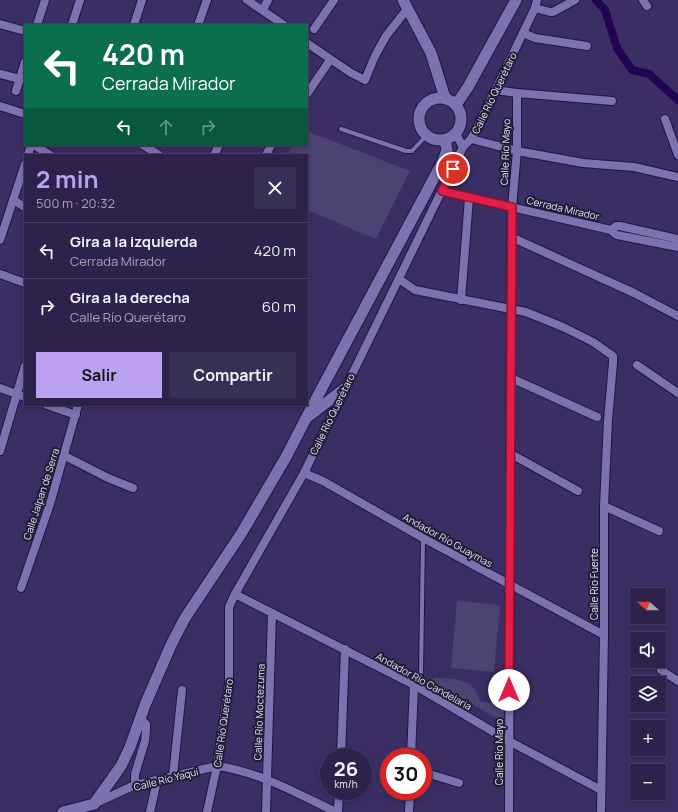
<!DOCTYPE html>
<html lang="es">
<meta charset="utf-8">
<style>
body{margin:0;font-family:Manrope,sans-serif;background:#382f55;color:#f1f3f6;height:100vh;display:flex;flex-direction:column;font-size:15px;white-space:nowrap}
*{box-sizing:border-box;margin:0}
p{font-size:13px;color:#a6a4b5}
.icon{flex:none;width:22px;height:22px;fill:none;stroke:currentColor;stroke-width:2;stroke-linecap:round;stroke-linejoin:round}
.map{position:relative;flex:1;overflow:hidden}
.sheet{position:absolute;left:24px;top:154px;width:284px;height:252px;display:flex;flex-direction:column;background:#2c224b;border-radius:0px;box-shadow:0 2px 6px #0003,0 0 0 1px #483f63}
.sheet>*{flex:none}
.hud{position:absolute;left:24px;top:24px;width:284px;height:122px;border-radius:0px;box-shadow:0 2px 6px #0003,0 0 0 1px #483f63;background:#0b6e4f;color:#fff;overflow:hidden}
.needle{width:26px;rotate:290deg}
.buttons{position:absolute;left:630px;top:588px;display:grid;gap:8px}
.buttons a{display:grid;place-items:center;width:36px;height:36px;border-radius:0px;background:#2c224b;box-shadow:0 2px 6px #0003,0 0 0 1px #483f63;font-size:20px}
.speed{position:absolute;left:320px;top:748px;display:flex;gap:8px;font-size:20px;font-weight:700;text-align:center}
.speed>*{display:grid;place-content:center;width:52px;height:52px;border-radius:50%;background:#2c224b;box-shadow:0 2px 6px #0003,0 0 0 1px #483f63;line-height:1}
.speed small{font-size:10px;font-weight:400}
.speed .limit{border:6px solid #d22;background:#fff;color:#111}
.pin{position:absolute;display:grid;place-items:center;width:34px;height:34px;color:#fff;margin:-17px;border:2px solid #fff;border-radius:50%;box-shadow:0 1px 4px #0007}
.me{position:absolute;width:44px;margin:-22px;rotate:0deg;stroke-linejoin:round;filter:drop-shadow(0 0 3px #0008)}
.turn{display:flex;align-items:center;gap:14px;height:84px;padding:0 12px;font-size:18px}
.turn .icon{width:52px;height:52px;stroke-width:2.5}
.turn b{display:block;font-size:28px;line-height:34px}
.lanes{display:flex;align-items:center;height:38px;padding:0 12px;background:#0003;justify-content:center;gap:20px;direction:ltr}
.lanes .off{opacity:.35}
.round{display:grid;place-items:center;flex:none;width:42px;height:42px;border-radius:0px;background:#382f55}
.summary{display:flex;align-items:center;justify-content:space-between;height:68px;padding:0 12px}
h1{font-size:24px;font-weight:700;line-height:30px;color:#bca0f2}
.action{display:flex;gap:8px;margin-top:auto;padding:8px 12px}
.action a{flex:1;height:46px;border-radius:0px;background:#bca0f2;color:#111;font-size:16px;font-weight:700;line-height:46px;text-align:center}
.action a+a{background:#382f55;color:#f1f3f6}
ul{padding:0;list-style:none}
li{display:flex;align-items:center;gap:12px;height:56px;padding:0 12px;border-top:1px solid #483f63}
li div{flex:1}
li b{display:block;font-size:15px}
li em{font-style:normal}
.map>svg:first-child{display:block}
.green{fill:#4b4371}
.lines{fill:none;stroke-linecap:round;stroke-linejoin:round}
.canal{stroke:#230453;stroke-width:8}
.lane-casing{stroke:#221347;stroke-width:6}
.street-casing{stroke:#221347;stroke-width:10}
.secondary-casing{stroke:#221347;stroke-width:13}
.lane{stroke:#7c72af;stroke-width:4}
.street{stroke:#7c72af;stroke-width:8}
.secondary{stroke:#7c72af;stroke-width:11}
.route-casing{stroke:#92132f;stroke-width:10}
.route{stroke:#e11d48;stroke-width:7}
.labels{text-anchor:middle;stroke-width:4;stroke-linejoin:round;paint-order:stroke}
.street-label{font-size:10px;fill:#e2dffa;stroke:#201c34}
</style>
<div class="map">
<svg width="678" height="812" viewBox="0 0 678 812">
<rect width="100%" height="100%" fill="#3a2e64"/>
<g class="green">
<path d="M307,131L410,171L376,239L307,210V155H288L292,145H307Z"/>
<path d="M457,601L500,605L494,672L451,668Z"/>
<path d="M434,678C446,678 463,678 472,686C476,690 478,696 480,701L489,703L497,699L505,685L503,729L496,728L500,720L434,682L419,686L415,684L428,682Z"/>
</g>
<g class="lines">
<path class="canal" d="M596,0L605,10L617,48L632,70L649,74L678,100"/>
<defs>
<g id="lane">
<path d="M341,129L406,151H412L426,136"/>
<path d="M421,675L423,538"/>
</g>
<g id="street">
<path d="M247,0L284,25"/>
<path d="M643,0L647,6"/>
<path d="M535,8L550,12H553L575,0"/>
<path d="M263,10L268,0"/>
<path d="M0,24L25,31"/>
<path d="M37,25L45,0"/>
<path d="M72,25L80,0"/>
<path d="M134,25L142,0"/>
<path d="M198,25L207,0"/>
<path d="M314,29L334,0"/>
<path d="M523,33L535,38L587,46"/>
<path d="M307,43L351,73L365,80L375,56L386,36L408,8"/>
<path d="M0,74L20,79"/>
<path d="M495,90L517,93L612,101"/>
<path d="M16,91L25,62"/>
<path d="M307,94L330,60"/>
<path d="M0,106L25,114"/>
<path d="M665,119L678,155"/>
<path d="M456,134L463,147"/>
<path d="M471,139L517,151L583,163L634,167L678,177"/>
<path d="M34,145L50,155"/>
<path d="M143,145L159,155"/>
<path d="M28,155L31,145"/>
<path d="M214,155L219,145"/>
<path d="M266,155L271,145"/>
<path d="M442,191L611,230L616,226H620L678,239"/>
<path d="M13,200L25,207"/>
<path d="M611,230L615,234L617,235L678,247"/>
<path d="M511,237L634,293L678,316"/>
<path d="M0,240L25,164"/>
<path d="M0,274L25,283"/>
<path d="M399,279L415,290L526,312L563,327L593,342L613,356V363L608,420L604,506V635L601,812"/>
<path d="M461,300L469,198"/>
<path d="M637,365L678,393"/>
<path d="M511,378L597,417"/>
<path d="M0,388L25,397"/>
<path d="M47,405L76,415"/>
<path d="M0,451L25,366"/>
<path d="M511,454L578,491"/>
<path d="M65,456L108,478L133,488"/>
<path d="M304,473L323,481L423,538L604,635"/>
<path d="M604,506L659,531"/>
<path d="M21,588L50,504L78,405"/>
<path d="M235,594L414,685L509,741L601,790"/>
<path d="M661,670L678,681"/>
<path d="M341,757L345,649"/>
<path d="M411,757L414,685"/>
<path d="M423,772L459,783"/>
<path d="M173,776L182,690"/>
<path d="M135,785V774L145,741L146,731V724L140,718"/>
<path d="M96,803L135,785L217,766C260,772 298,794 336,812"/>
<path d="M150,812L157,781"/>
<path d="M207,812L217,766L229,683V607L235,594L304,473L463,147L471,139L476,130L535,8L537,0"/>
<path d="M266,812L272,613"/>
<path d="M338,812L339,791"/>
<path d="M409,812L410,791"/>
<path d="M509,812L511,237L512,207L517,151V93"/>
</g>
<g id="secondary">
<path d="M403,0L431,53L445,98"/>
<circle cx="440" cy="119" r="21"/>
<path d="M456,105L468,87L516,0"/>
<path d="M309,416L344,389"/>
<path d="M94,804L121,766L130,747L145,705L171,645L185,618L241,534L286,457L315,401L443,161L447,150L445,140"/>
<path d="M63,812L94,804"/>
</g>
</defs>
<use href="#lane" class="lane-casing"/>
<use href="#street" class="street-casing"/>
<use href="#secondary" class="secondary-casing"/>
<use href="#lane" class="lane"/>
<use href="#street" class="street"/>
<use href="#secondary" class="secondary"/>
</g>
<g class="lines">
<defs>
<path id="route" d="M453,169L442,191L512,207L509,690"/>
</defs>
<use href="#route" class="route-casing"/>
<use href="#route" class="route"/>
</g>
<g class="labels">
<g class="street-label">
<text transform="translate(494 93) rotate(-64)" y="4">Calle Río Querétaro</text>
<text transform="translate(505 152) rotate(-88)" y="4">Calle Río Mayo</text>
<text transform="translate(563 208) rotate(13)" y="4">Cerrada Mirador</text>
<text transform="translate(332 414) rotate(-64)" y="4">Calle Río Querétaro</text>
<text transform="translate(41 494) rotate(-72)" y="4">Calle Jalpan de Serra</text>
<text transform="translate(448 540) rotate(29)" y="4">Andador Río Guaymas</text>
<text transform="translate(594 584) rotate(-90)" y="4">Calle Río Fuerte</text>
<text transform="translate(424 681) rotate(29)" y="4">Andador Río Candelaria</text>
<text transform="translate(259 712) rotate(-88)" y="4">Calle Río Moctezuma</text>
<text transform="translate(223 723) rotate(-82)" y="4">Calle Río Querétaro</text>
<text transform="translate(499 752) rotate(-90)" y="4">Calle Río Mayo</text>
<text transform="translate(166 779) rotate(-14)" y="4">Calle Río Yaqui</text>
</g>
</g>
</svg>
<div class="buttons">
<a><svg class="needle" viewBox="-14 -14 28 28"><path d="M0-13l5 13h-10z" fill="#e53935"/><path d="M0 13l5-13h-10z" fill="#a6a4b5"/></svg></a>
<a><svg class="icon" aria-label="sound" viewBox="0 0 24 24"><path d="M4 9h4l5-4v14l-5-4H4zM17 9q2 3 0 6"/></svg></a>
<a><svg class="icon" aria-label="layers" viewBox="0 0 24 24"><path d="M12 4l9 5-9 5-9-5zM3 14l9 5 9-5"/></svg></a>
<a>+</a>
<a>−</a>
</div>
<div class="speed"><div>26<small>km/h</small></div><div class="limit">30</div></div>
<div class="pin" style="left:453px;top:169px;background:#d93025"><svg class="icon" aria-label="arrive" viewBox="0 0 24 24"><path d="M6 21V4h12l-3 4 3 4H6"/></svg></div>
<svg class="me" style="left:509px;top:690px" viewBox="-20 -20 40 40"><circle r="19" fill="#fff"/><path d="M0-13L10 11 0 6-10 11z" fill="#e11d48"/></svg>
<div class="hud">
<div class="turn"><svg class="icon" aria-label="left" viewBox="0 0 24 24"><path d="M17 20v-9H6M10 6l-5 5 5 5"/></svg><div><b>420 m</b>Cerrada Mirador</div></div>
<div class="lanes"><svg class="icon" aria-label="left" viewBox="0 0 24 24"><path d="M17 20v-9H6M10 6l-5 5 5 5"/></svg><svg class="icon off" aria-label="ahead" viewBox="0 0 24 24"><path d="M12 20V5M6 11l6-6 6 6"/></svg><svg class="icon off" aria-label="right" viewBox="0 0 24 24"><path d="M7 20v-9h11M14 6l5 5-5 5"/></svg></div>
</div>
<section class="sheet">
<div class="summary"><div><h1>2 min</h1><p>500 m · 20:32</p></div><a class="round"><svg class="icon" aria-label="close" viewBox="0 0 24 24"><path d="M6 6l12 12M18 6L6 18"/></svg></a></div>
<ul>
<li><svg class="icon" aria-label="left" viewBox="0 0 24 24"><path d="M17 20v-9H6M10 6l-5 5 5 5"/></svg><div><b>Gira a la izquierda</b><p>Cerrada Mirador</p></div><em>420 m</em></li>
<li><svg class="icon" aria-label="right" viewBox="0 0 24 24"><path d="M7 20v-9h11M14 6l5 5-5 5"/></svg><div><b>Gira a la derecha</b><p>Calle Río Querétaro</p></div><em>60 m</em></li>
</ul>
<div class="action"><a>Salir</a><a>Compartir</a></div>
</section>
</div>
